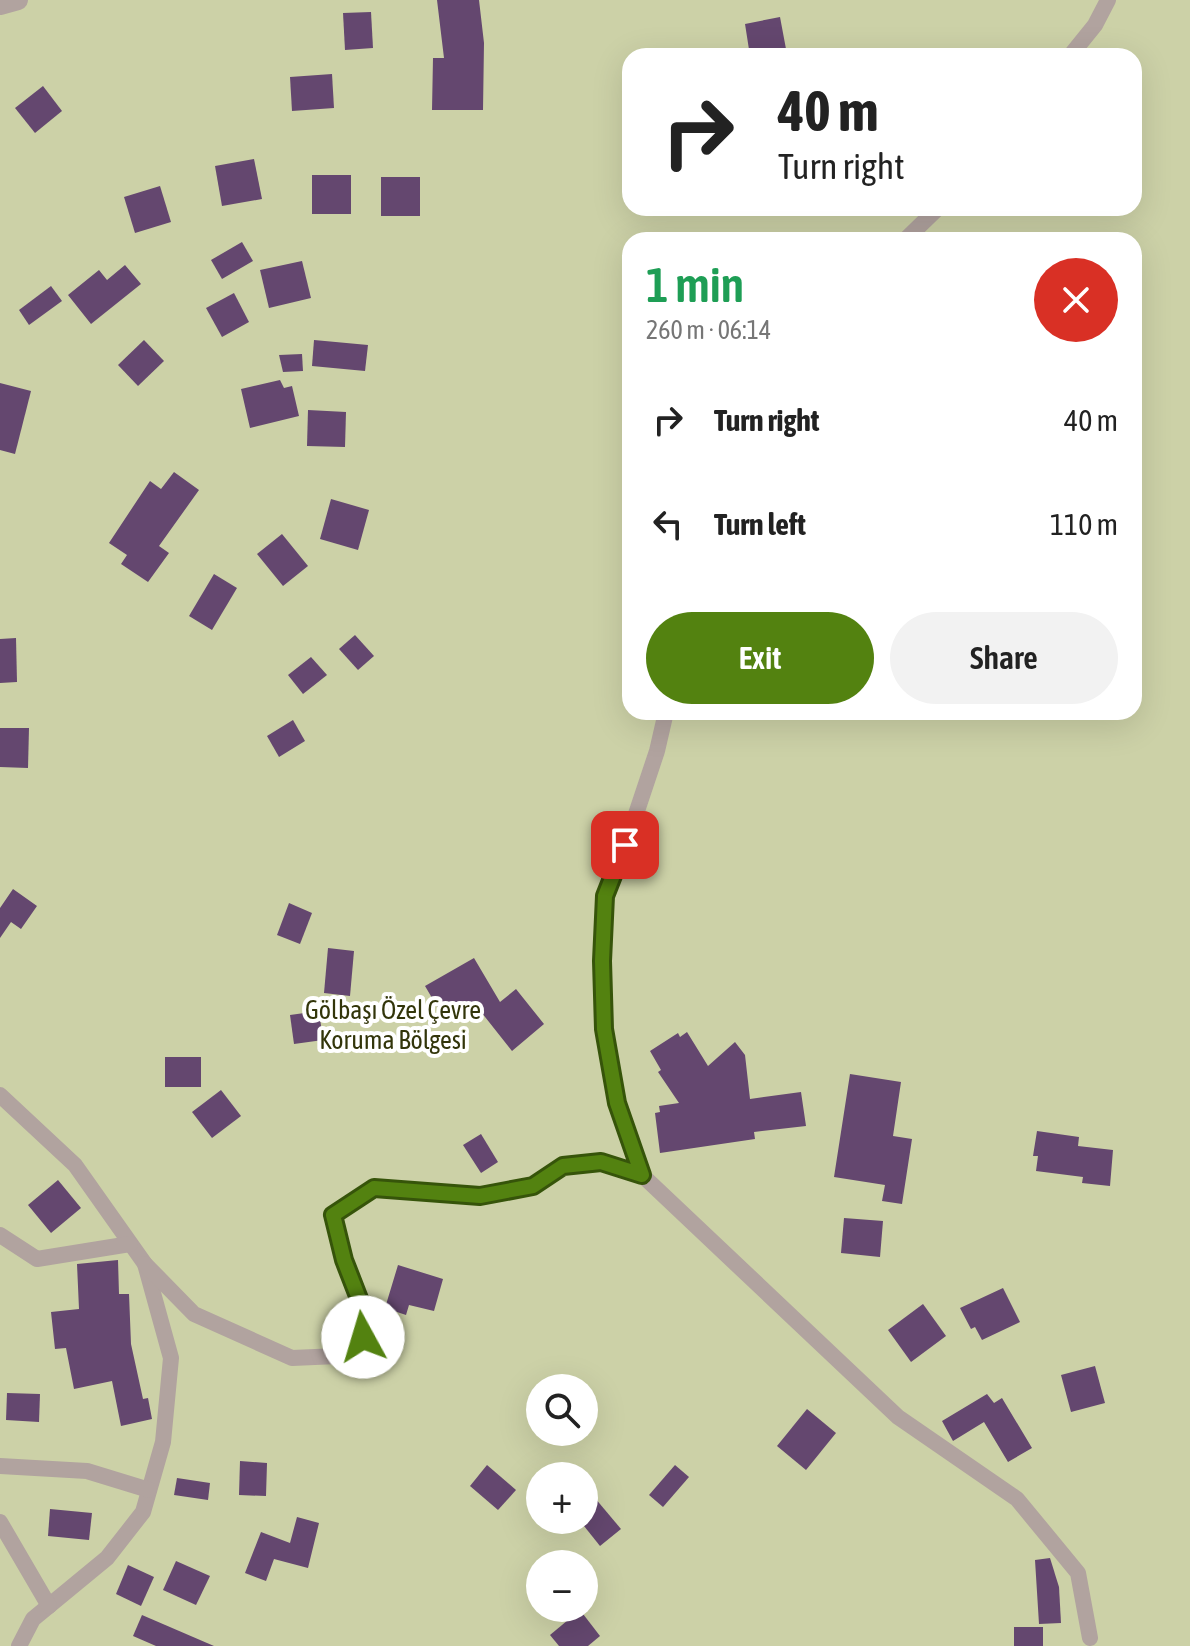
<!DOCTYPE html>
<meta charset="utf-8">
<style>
body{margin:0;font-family:"Asap Condensed",sans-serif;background:#f2f2f2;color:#222;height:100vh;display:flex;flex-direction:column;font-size:30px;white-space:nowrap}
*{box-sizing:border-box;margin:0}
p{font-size:26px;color:#767676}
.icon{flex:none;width:44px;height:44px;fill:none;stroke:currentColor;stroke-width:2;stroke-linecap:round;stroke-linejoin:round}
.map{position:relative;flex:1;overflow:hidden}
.side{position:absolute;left:622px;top:232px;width:520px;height:488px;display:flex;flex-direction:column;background:#fff;border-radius:24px;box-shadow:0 8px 32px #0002}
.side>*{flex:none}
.banner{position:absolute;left:622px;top:48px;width:520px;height:168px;border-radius:24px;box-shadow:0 8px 32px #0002;background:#fff;color:#222;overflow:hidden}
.fabs{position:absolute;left:526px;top:1374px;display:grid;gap:16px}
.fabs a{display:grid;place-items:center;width:72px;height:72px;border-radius:50%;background:#fff;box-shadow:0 8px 32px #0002;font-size:40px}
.pin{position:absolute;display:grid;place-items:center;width:68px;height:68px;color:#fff;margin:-34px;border-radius:16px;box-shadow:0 4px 12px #0006}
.me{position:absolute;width:88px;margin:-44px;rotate:354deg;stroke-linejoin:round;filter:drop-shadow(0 0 6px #0008)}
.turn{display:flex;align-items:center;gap:28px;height:168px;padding:0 24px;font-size:36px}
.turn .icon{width:104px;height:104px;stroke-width:2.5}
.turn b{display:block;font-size:56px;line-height:68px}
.round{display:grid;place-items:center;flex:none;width:84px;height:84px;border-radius:42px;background:#f2f2f2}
.overview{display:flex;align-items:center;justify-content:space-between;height:136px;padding:0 24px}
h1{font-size:48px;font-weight:600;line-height:60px;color:#1e9e55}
.button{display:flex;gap:16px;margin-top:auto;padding:16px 24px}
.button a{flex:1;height:92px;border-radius:48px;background:#538210;color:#fff;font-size:32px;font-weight:600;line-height:92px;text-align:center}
.button a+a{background:#f2f2f2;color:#222}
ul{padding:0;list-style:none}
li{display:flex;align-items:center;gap:24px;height:104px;padding:0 24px}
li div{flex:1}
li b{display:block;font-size:30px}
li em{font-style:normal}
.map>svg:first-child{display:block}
.green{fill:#ccd1a7;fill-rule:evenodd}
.building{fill:#64476f}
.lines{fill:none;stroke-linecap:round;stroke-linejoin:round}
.minor{stroke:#b1a39f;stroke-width:16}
.tertiary{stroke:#b1a39f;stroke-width:20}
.route-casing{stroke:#36540a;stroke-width:20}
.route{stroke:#538210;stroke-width:14}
.labels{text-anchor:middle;stroke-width:8;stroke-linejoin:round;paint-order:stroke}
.park-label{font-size:26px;fill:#32350a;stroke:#fff}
</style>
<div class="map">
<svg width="1190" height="1646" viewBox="0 0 1190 1646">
<rect width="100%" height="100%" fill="#faeefe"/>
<path class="green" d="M0,0H1190V1646H0ZM630,56H1134V208H630ZM630,240H1134V712H630ZM540,1388H584V1432H540ZM540,1476H584V1520H540ZM540,1564H584V1608H540Z"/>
<g class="building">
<path d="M437,0H479L484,43L483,110H432L433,58H444Z"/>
<path d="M371,12L373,48L345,50L343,13Z"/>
<path d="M780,17L786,49L750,56L745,24Z"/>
<path d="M332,74L334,108L292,111L290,77Z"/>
<path d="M43,86L62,111L35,133L15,108Z"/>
<path d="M254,159L262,199L222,206L215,166Z"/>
<rect x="312" y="175" width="39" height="39"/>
<rect x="381" y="177" width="39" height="39"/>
<path d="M160,186L171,222L135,233L124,197Z"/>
<path d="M242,242L253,261L222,279L211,260Z"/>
<path d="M302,261L311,298L269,308L260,270Z"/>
<path d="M125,265L141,284L91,324L68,295L99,270L107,280Z"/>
<path d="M51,286L62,301L29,325L19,310Z"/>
<path d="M234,293L249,322L222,337L206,308Z"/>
<path d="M144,340L164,361L138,386L118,365Z"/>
<path d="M314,340L368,345L365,371L312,366Z"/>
<path d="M302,354L303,371L283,372L279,355Z"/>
<path d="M280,380L284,388L292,386L299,416L250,428L241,389Z"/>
<path d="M0,383L31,391L15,454L0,450Z"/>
<path d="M308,410L346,412L345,447L307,446Z"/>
<path d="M174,472L199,490L159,546L169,553L148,582L121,564L127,555L109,543L150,481L161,489Z"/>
<path d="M331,499L369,510L358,550L320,539Z"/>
<path d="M282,534L308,566L283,586L257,554Z"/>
<path d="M214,574L237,588L212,630L189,616Z"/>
<path d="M355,635L374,656L358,670L339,649Z"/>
<path d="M16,638L17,682L0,683V639Z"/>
<path d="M311,657L327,675L303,694L288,675Z"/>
<path d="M293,720L305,741L279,757L267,736Z"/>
<path d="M0,728H29L28,768L0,767Z"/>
<path d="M13,889L37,906L21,929L11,922L0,938V908Z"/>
<path d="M289,903L312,913L300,944L277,935Z"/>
<path d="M328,948L354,951L350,996L324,993Z"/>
<path d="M474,958L500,1002L516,989L544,1024L512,1051L474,1003L445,1020L425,986Z"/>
<path d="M319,1011L323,1040L294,1044L290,1015Z"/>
<path d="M687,1032L708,1066L735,1042L745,1055L750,1099L801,1092L806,1126L754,1132L755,1139L660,1153L655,1113L660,1112L659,1106L679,1103L658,1072L661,1070L650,1051L678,1033L680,1037Z"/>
<rect x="165" y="1057" width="36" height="30"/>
<path d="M850,1074L901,1082L893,1136L912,1139L902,1204L882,1201L885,1185L834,1177Z"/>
<path d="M221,1090L241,1116L212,1138L192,1112Z"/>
<path d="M1037,1131L1079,1137L1078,1146L1113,1150L1110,1186L1082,1183L1083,1177L1036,1171L1038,1156H1033Z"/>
<path d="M481,1134L498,1162L481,1173L463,1145Z"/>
<path d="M58,1180L81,1208L51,1233L28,1205Z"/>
<path d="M844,1218L883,1221L880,1257L841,1253Z"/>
<path d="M118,1260L119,1294H129L131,1344L143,1399L148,1398L152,1419L121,1426L112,1381L74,1389L66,1348L55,1349L51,1312L79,1309L77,1264Z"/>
<path d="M398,1265L443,1279L434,1311L409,1305L406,1315L385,1308Z"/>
<path d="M1003,1288L1020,1322L982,1340L975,1327L971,1329L960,1308Z"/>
<path d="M923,1304L946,1336L911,1362L888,1330Z"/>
<path d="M1095,1366L1105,1403L1071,1412L1061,1375Z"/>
<path d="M7,1393L40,1394L39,1422L6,1420Z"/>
<path d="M987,1394L994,1403L1002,1398L1032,1448L1008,1462L984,1422L953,1441L942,1421Z"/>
<path d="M807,1409L836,1433L806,1470L777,1446Z"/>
<path d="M240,1461L267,1463L266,1496L239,1495Z"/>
<path d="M487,1465L516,1490L498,1510L470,1486Z"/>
<path d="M675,1465L689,1477L663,1507L649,1495Z"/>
<path d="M177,1478L210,1483L208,1500L174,1495Z"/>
<path d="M584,1485L621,1529L600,1546L584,1526Z"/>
<path d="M50,1509L92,1513L89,1540L48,1536Z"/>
<path d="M297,1517L319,1523L308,1568L274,1559L266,1581L245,1573L261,1532L290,1543Z"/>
<path d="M1050,1558L1059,1587L1061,1623L1039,1624L1035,1560Z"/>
<path d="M176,1561L210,1576L196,1605L163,1590Z"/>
<path d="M128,1565L154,1577L141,1606L116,1594Z"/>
<path d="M580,1610L600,1636L588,1646H559L550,1635Z"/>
<path d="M142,1615L214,1646H156L133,1636Z"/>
<rect x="1014" y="1627" width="29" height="19"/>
</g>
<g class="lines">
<g class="minor">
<path d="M1070,56L1095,25L1108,0"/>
<path d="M905,240L938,208"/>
<path d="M0,1095L75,1165L145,1264L171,1358L163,1442L143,1512L107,1558L33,1619L19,1646"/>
<path d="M642,1175L617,1103L604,1029L602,961L605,896L634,820L657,751L666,712"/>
<path d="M0,1235L37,1259L130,1244"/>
<path d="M145,1264L194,1314L292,1358L338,1356L363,1337V1309L344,1260L333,1215L374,1188L480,1196L533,1186L563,1166L601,1162L642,1175L898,1417L1017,1499L1078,1573L1090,1638"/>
<path d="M0,1466L87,1471L149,1490"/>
<path d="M0,1522L49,1606"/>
</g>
<path class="tertiary" d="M0,5L18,0"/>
</g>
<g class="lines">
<defs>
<path id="route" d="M363,1337V1309L344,1260L333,1215L374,1188L480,1196L533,1186L563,1166L601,1162L642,1175L617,1103L604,1029L602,961L605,896L625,845"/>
</defs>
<use href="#route" class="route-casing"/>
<use href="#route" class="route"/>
</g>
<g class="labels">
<g class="park-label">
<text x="393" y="1019">Gölbaşı Özel Çevre<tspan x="393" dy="30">Koruma Bölgesi</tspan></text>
</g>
</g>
</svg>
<div class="fabs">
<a><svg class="icon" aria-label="search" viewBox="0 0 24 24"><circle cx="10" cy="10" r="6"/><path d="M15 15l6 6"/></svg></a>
<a>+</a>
<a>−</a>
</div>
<div class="pin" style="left:625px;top:845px;background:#d93025"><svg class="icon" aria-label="arrive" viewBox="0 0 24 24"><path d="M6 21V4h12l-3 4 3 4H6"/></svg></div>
<svg class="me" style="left:363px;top:1337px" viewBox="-20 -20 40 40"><circle r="19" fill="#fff"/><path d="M0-13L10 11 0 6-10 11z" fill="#538210"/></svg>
<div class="banner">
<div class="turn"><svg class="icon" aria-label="right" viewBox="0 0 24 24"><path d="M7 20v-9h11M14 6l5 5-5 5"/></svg><div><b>40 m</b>Turn right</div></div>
</div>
<section class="side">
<div class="overview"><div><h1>1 min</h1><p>260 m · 06:14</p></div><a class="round" style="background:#d93025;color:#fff"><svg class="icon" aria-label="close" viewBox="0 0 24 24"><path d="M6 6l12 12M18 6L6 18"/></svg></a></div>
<ul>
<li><svg class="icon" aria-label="right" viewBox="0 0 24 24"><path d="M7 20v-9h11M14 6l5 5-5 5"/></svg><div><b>Turn right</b></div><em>40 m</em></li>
<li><svg class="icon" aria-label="left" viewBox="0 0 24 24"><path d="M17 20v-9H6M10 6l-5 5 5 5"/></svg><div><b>Turn left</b></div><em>110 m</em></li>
</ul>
<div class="button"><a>Exit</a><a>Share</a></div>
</section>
</div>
